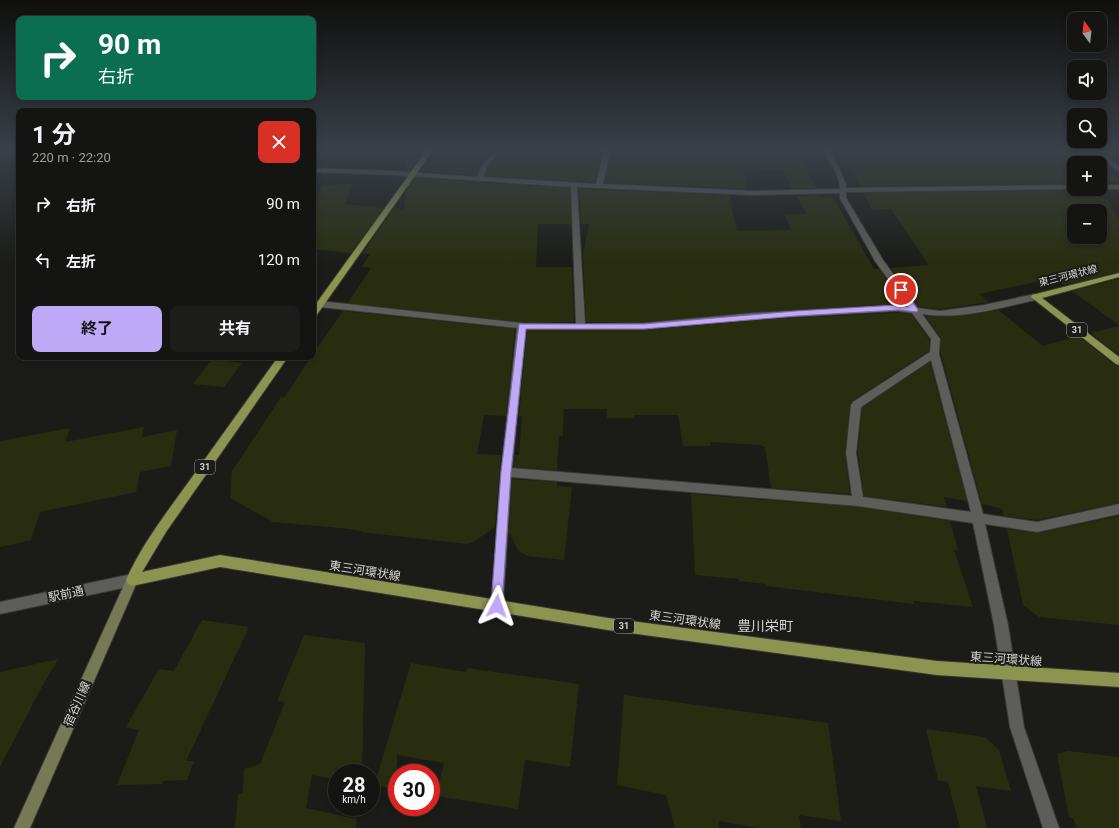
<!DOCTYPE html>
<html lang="ja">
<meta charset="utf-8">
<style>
body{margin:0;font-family:Roboto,"Noto Sans JP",sans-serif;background:#1d1e1b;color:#f1f3f6;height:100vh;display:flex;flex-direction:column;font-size:15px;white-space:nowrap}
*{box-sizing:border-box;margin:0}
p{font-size:13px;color:#9d9f9f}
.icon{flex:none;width:22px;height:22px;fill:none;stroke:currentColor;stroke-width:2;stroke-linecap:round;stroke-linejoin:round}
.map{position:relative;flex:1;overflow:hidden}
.panel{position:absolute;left:16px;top:108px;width:300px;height:252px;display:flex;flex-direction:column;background:#141512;border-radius:8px;box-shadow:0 2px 6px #0003,0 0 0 1px #333432}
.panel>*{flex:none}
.hud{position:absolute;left:16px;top:16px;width:300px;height:84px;border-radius:8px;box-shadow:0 2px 6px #0003,0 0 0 1px #333432;background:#0b6e4f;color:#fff;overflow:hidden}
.needle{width:26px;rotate:345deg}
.controls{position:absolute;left:1067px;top:12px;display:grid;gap:8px}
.controls a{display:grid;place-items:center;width:40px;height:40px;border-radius:8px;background:#141512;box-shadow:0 2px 6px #0003,0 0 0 1px #333432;font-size:20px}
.speed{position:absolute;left:328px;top:764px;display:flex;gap:8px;font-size:20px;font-weight:700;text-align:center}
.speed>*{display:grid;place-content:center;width:52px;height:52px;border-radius:50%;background:#141512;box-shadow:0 2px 6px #0003,0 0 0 1px #333432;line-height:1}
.speed small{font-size:10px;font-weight:400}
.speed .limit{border:6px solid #d22;background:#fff;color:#111}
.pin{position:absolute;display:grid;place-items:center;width:34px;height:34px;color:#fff;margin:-17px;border:2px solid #fff;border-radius:50%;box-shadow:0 1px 4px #0007}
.me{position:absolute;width:44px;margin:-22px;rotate:4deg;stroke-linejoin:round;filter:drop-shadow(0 0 3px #0008)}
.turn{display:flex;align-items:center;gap:14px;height:84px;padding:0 16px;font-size:18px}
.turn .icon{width:52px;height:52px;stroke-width:2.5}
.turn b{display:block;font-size:28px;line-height:34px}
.round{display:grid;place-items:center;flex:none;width:42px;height:42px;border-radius:8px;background:#1d1e1b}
.headline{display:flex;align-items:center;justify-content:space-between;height:68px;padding:0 16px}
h1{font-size:24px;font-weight:700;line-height:30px}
.button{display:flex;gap:8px;margin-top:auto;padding:8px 16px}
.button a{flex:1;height:46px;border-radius:8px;background:#bda9f5;color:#111;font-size:16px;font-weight:700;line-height:46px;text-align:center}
.button a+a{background:#1d1e1b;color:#f1f3f6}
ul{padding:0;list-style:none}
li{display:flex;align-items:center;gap:12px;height:56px;padding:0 16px}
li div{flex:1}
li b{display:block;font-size:15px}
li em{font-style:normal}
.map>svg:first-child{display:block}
.building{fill:#292d0f;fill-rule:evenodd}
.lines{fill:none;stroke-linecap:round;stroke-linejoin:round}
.minor-casing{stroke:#383836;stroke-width:2}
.tertiary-casing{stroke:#383836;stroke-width:2}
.secondary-casing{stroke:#383836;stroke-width:2}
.primary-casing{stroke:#383836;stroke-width:2}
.minor{fill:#5d5e5a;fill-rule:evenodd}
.tertiary{fill:#5d5e5a;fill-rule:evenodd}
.secondary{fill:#757a55;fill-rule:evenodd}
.primary{fill:#8c9550;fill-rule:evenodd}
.route{fill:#bda9f5;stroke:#7b6e9f}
.labels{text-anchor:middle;stroke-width:4;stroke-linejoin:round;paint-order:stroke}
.shield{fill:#1b1c18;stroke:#9d9e9b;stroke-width:1}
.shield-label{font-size:9px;font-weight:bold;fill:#d5d6d3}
.street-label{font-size:10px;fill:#d5d6d3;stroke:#1b1c18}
.near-street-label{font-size:12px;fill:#d5d6d3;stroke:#1b1c18}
.near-quarter-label{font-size:14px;fill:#d3d4cf;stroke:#1b1c18}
</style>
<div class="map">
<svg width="1119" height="828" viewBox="0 0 1119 828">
<rect width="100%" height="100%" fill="#1b1c18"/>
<g class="building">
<path d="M438,150H494L482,163L476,175L420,171L429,159L438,160Z"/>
<path d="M496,150H527L525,154L601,158L595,182L485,176L489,166L499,154Z"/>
<path d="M616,150H798L816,188L792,189L783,170L743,169L747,188L605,183L610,159H614Z"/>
<path d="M835,150H1085L1099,163H1074V184L860,186L849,166Z"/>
<path d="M406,156L420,157L410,171L406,170Z"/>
<path d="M1100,164L1119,181V182L1100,181Z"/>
<path d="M415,178L570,188L571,224H538L536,267H572L574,322H522L348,303L371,268L362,267L370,254H362L394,208L404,209L405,193Z"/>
<path d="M352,184L345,204L384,208L351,253L313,249V210L322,185Z"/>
<path d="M579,189L729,195L737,231L791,230L784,214H807L796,196L819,195L821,198L833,197L874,269H879L905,305L897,304L752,312L644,322H586L583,256L589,224H581Z"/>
<path d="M1076,189H1095L1108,201L1119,221V272L1064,285L1054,278L1036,282L979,294L989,302L940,309L919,307L891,268L929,265L891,209L872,210L863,193L1074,190ZM1074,211H1100V237H1074Z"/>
<path d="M1119,279V325L1072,291Z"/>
<path d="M998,310L1043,346L1079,336L1115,365L1119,366V503L1037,520L1004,516L1002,509L982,504L941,354V338L925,316H965Z"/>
<path d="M343,311L515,329L506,416L484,415L477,454L501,455L495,527L475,541L467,544L361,532L362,531L341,528L273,522L230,498L232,471L281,397L284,398L311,357H313V354Z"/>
<path d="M897,313L911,314L929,339V351L852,401L850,404L845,453L850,494L771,488L765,447L761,446V445L710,442L711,446H683L678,415H634V418H607V409H564L563,436H559L557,470L514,467L515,455H519L522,416H519L527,330H644L752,320Z"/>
<path d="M1119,326V355L1091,333Z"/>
<path d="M212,359L242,363L224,387L193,384Z"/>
<path d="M930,362L967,501L944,497L947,507L864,496L858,453L862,408Z"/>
<path d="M144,427L142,437L177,430L171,466L140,472L136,492L40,512L31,540L0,547V441L70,428L65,442Z"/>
<path d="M512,479L557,482V486L572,487L564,560L528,556L518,551L509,532Z"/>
<path d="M691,494L858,507L950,521L958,550H954L973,607L913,601L914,604L766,586V584L739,581V579L695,575Z"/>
<path d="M1119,516V625L1039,617L1023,605L1007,529L1037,533Z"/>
<path d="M202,620L249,627L186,761H194L187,780L163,781L162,784L117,785L139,730L126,727L159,669L174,671Z"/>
<path d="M304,635L365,643L362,773H337V780L312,775L306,808L357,819L356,828H235L238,794L243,793L244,769L260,764L285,702L277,701Z"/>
<path d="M58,659L39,692L0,767V672Z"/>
<path d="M411,663L466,672L467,668L579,684L570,767L525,760L518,809L436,796L444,763L397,755V789L374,786Z"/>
<path d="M624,695L828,723L841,821L799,815L801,828H758L719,821V828H675L666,795L617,785Z"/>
<path d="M926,729L985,737L999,750L1011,791L976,786L987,828H960L948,782L938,780Z"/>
<path d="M1068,751L1119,757V828H1077L1073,818H1069L1057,754Z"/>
</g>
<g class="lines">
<defs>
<g id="minor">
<path d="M604,150H610L603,184L753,191L840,189C840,176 829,160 822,150H828L835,160L846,184V188L1074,185V189L846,192V198L883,260L918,308L940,311L984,305L1035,294L1039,297L1035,300C999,308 960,320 922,314L940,339L939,354L983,514L1037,522L1119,504V514L1037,532L985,524L1008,625L1024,727L1059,828H1043L1010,727L994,625L973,523L858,506L511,477L503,606L502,610L497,612L492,610L491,606L501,472L517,328L320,307L316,304L320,301L522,323L576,324L571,187L394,175L313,172V168L394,171L477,177L483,164L495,151L498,153L488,165L483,177L596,184ZM577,187L753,195L840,193V198L875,261L908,307L897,305L752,313L644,323L585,324ZM897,311L912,313L931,339L930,352L853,402L851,405L846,453L852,496L512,468L526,329H644L752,319ZM931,360L971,512L863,497L856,453L861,407Z"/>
<rect x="1100" y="185" width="19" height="4"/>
</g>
<g id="tertiary">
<path d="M1092,150H1099L1119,167V172Z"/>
<path d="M132,574L136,576L138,580L136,584L132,586L0,614V602Z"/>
</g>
<path id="secondary" d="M132,574L136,576L138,580L30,828H14L128,576Z"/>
<g id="primary">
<path d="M427,150H433L316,316L313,317V308Z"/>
<path d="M1119,273V277L1042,298L1119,357V365L1116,364L1031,297L1032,295Z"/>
<path d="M278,357H288L166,532L142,572L220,555L608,618L937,661L1119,673V687L937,675L608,630L220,567L132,586L128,584L126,580C142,544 167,512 190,480C219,439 249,398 278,357Z"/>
</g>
</defs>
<use href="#minor" class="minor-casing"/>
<use href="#tertiary" class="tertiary-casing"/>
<use href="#secondary" class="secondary-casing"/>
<use href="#primary" class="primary-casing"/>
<use href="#minor" class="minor"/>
<use href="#tertiary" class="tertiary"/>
<use href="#secondary" class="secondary"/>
<use href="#primary" class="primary"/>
</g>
<linearGradient id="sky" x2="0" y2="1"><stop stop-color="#0f0f0d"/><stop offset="0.56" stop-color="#394048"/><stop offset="1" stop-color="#394048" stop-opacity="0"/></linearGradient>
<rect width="1119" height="266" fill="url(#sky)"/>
<path class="route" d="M898,288H903L918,310L917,312L898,310L796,316L644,329H526L511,472L502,606L501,610L497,611L493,610L491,606L501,472L519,324H644L796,311L898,305L908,307L897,290Z"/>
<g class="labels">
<g class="shield">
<rect x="1067" y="323" width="20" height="14" rx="3"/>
<rect x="195" y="460" width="20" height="14" rx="3"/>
<rect x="614" y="619" width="20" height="14" rx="3"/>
</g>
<g class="shield-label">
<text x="1077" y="333">31</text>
<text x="205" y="470">31</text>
<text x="624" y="629">31</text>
</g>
<g class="street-label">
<text transform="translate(1068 275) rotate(-14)" y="4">東三河環状線</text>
</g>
<g class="near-street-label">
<text transform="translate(365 571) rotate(9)" y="4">東三河環状線</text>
<text transform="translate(66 594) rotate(-12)" y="4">駅前通</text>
<text transform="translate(685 620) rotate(8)" y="4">東三河環状線</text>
<text transform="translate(1006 659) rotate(4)" y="4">東三河環状線</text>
<text transform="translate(77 704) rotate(-66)" y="4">宿谷川線</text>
</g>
<g class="near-quarter-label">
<text x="765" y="631">豊川栄町</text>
</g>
</g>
</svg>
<div class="controls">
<a><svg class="needle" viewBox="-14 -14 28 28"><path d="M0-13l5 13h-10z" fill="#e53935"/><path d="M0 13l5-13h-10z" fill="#9d9f9f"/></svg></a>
<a><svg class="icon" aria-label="sound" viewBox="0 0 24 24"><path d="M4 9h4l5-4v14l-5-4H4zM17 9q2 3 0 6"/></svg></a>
<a><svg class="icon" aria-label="search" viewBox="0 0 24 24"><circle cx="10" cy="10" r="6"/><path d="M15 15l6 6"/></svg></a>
<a>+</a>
<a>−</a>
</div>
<div class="speed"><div>28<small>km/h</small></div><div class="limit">30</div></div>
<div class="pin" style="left:901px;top:290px;background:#d93025"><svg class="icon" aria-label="arrive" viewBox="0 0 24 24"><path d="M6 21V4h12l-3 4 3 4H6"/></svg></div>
<svg class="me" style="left:497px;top:606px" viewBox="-20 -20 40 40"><path d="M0-17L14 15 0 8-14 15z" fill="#bda9f5" stroke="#fff" stroke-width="4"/></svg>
<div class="hud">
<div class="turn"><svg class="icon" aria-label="right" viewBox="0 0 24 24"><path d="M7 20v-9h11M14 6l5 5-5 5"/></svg><div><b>90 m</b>右折</div></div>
</div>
<section class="panel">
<div class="headline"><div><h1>1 分</h1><p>220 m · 22:20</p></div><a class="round" style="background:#d93025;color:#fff"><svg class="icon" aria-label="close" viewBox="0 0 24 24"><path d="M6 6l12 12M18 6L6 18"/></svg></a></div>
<ul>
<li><svg class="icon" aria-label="right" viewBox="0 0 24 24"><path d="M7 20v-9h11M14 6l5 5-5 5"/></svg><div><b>右折</b></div><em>90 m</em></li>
<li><svg class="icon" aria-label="left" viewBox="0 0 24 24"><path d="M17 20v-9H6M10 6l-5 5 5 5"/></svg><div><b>左折</b></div><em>120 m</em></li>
</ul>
<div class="button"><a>終了</a><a>共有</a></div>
</section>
</div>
